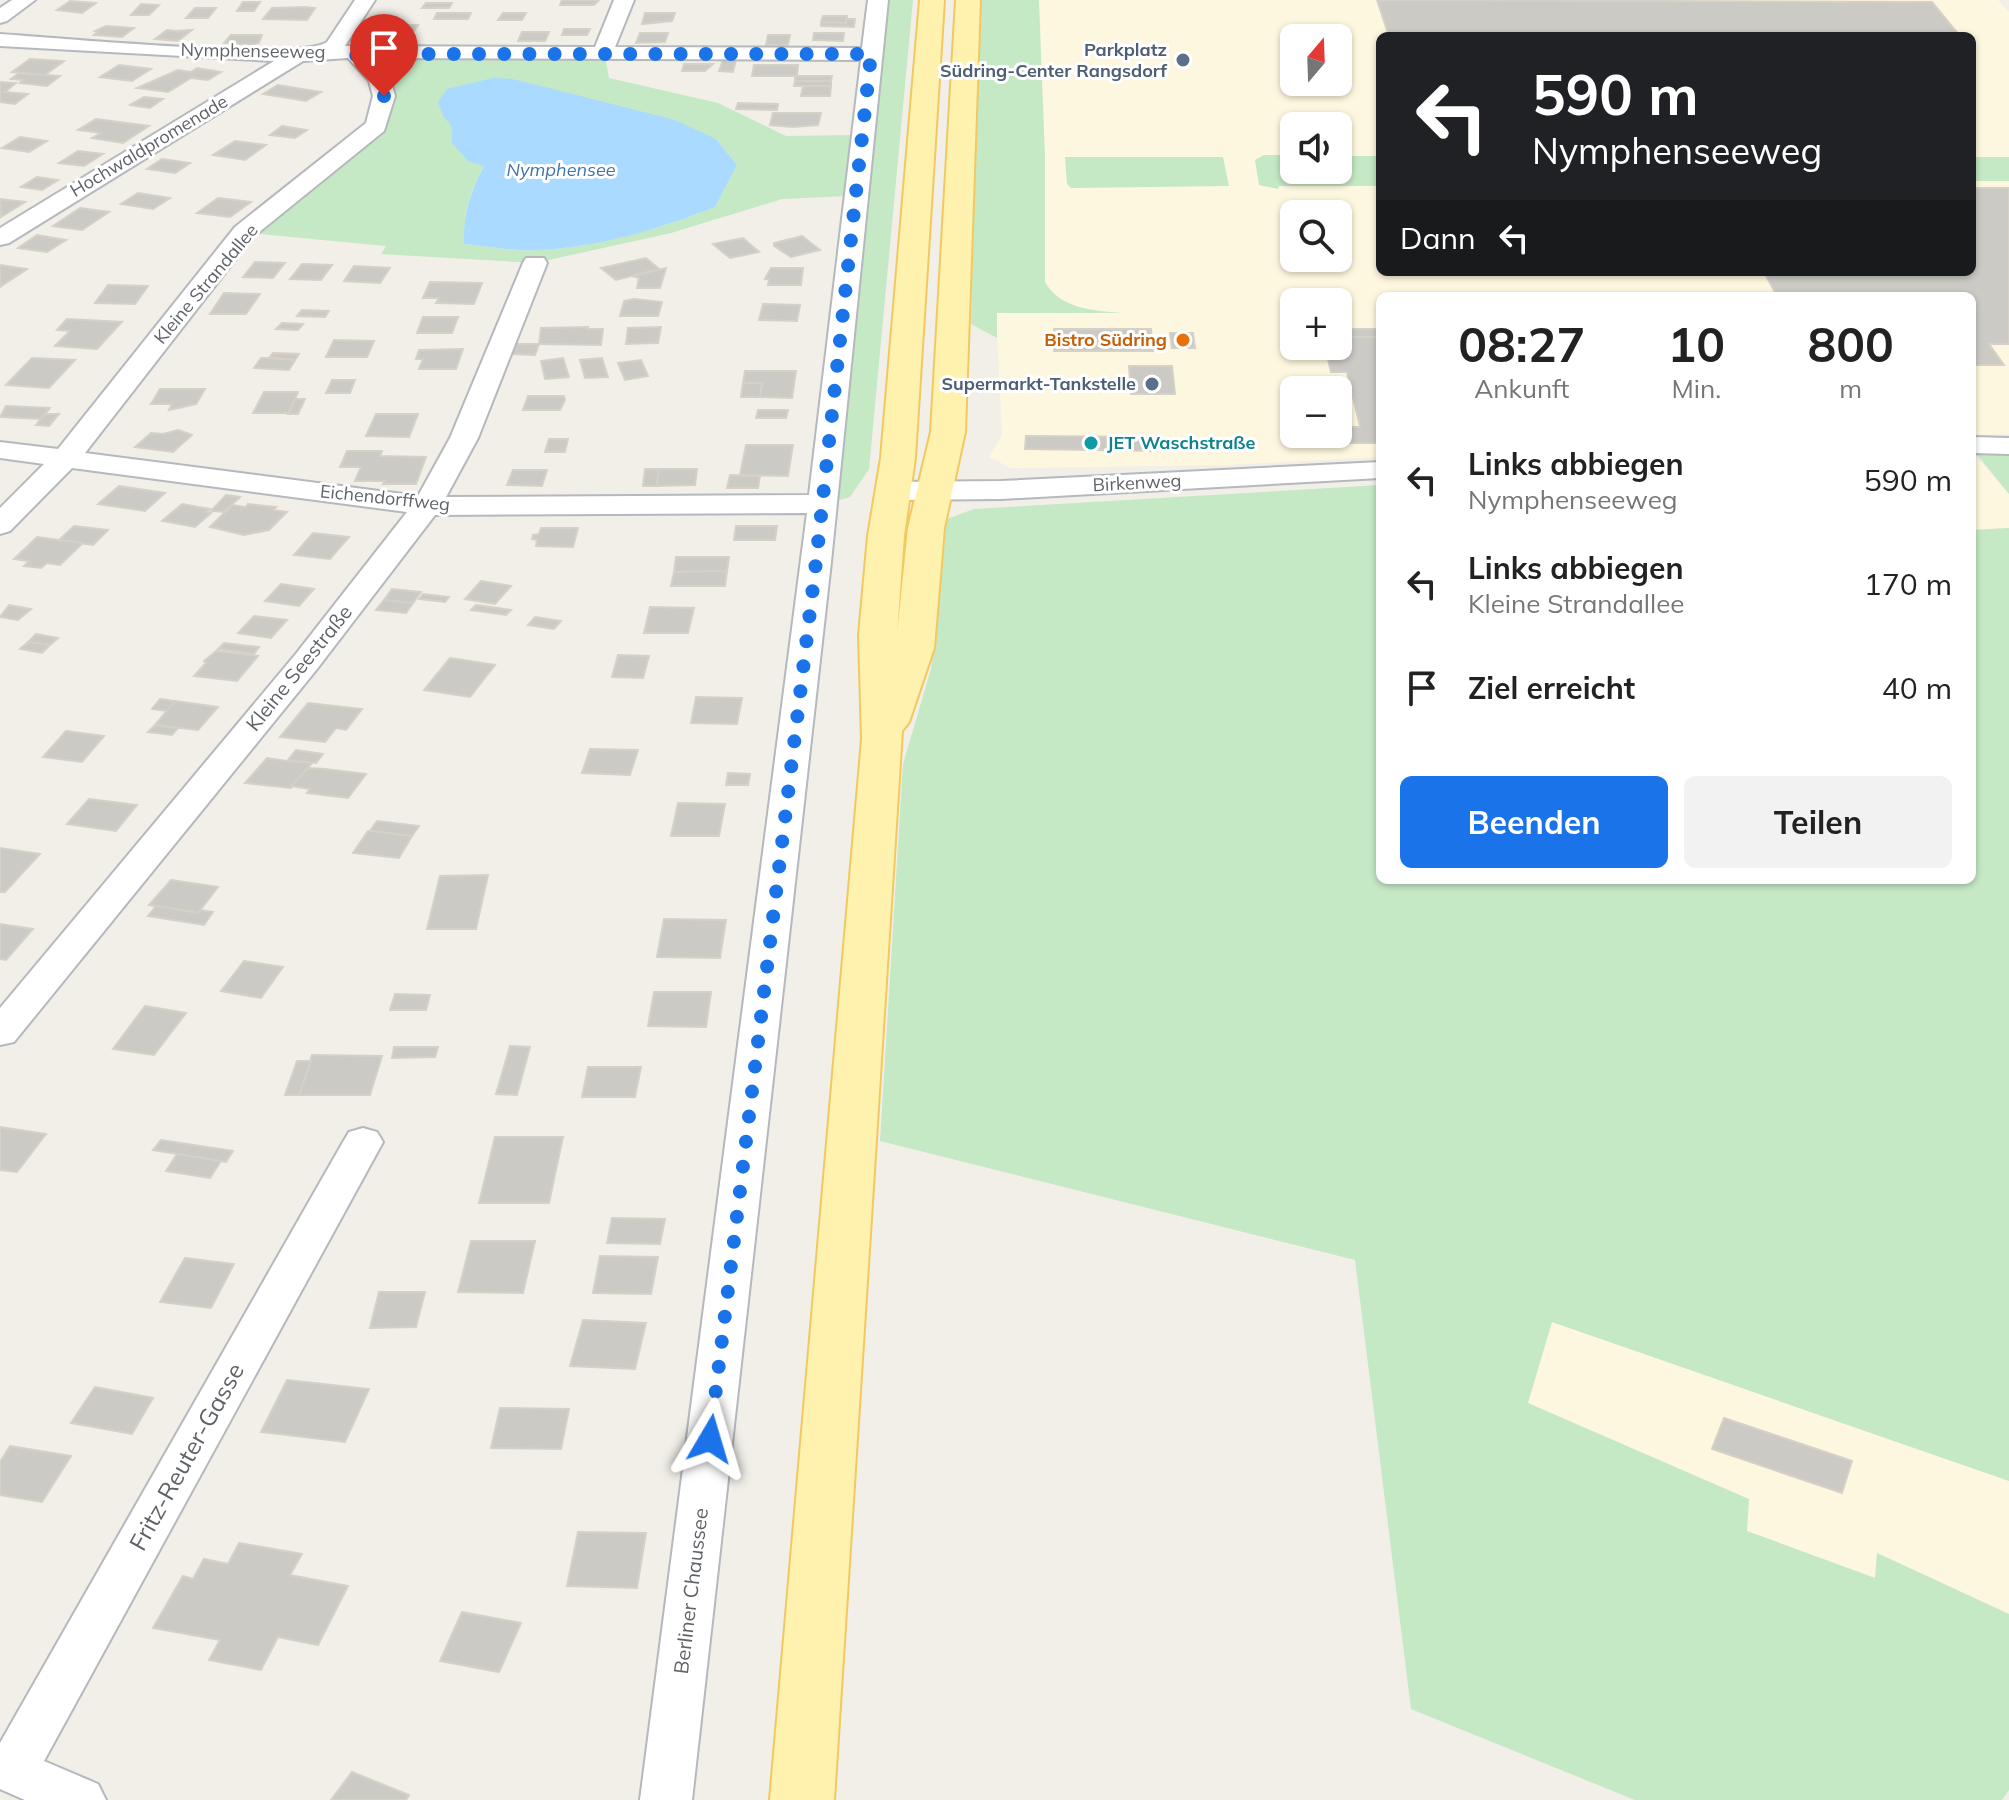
<!DOCTYPE html>
<html lang="de">
<meta charset="utf-8">
<style>
body{margin:0;font-family:Mulish,sans-serif;background:#f2f2f2;color:#222;height:100vh;display:flex;flex-direction:column;font-size:30px;white-space:nowrap}
*{box-sizing:border-box;margin:0}
p{font-size:26px;color:#767676}
.icon{flex:none;width:44px;height:44px;fill:none;stroke:currentColor;stroke-width:2;stroke-linecap:round;stroke-linejoin:round}
.map{position:relative;flex:1;overflow:hidden}
.sheet{position:absolute;left:1376px;top:292px;width:600px;height:592px;display:flex;flex-direction:column;background:#fff;border-radius:12px;box-shadow:0 2px 6px #0004}
.sheet>*{flex:none}
.banner{position:absolute;left:1376px;top:32px;width:600px;height:244px;border-radius:12px;box-shadow:0 2px 6px #0004;background:#202124;color:#fff;overflow:hidden}
.needle{width:52px;rotate:19deg}
.controls{position:absolute;left:1280px;top:24px;display:grid;gap:16px}
.controls a{display:grid;place-items:center;width:72px;height:72px;border-radius:12px;background:#fff;box-shadow:0 2px 6px #0004;font-size:40px}
.pin{position:absolute;display:grid;place-items:center;width:68px;height:68px;color:#fff;margin:-82px -34px;border-radius:50% 50% 50% 0;rotate:-45deg;box-shadow:0 0 8px #0007}
.pin .icon{rotate:45deg}
.me{position:absolute;width:88px;margin:-44px;rotate:7deg;stroke-linejoin:round;filter:drop-shadow(0 0 6px #0008)}
.turn{display:flex;align-items:center;gap:28px;height:168px;padding:0 24px;font-size:36px}
.turn .icon{width:104px;height:104px;stroke-width:2.5}
.turn b{display:block;font-size:56px;line-height:68px}
.then{display:flex;align-items:center;height:76px;padding:0 24px;background:#0003;gap:16px;font-size:30px}
.eta{display:flex;justify-content:space-evenly;align-items:center;height:136px;text-align:center}
.eta b{font-size:48px;font-weight:700;line-height:56px}
.action{display:flex;gap:16px;margin-top:auto;padding:16px 24px}
.action a{flex:1;height:92px;border-radius:12px;background:#1a73e8;color:#fff;font-size:32px;font-weight:700;line-height:92px;text-align:center}
.action a+a{background:#f2f2f2;color:#222}
ul{padding:0;list-style:none}
li{display:flex;align-items:center;gap:24px;height:104px;padding:0 24px}
li div{flex:1}
li b{display:block;font-size:30px}
li em{font-style:normal}
.map>svg:first-child{display:block}
.commercial{fill:#fef7e0;fill-rule:evenodd}
.green{fill:#c5e8c5;fill-rule:evenodd}
.water{fill:#aadaff}
.building{fill:#cccac5;stroke:#d6d1c6;stroke-width:2}
.lines{fill:none;stroke-linecap:round;stroke-linejoin:round}
.minor-casing{stroke:#b5b8bc;stroke-width:4}
.major-casing{stroke:#f2c960;stroke-width:4}
.minor{fill:#fff;fill-rule:evenodd}
.major{fill:#fff2af;fill-rule:evenodd}
.route{stroke:#1a73e8;stroke-width:14;stroke-dasharray:0 25.2}
.service-dot{fill:#5c6f8a;stroke:#fff;stroke-width:3}
.food-dot{fill:#e8710a;stroke:#fff;stroke-width:3}
.culture-dot{fill:#0f9aa8;stroke:#fff;stroke-width:3}
.labels{text-anchor:middle;stroke-width:6;stroke-linejoin:round;paint-order:stroke}
.far-service-label{font-size:18px;font-weight:bold;fill:#4e5e75;stroke:#fff;text-anchor:end}
.far-street-label{font-size:18px;fill:#5f6368;stroke:#fff}
.far-water-label{font-size:18px;font-style:italic;fill:#4174aa;stroke:#fff}
.far-food-label{font-size:18px;font-weight:bold;fill:#c56008;stroke:#fff;text-anchor:end}
.far-culture-label{font-size:18px;font-weight:bold;fill:#0d838f;stroke:#fff;text-anchor:start}
.street-label{font-size:20px;fill:#5f6368;stroke:#fff}
.near-street-label{font-size:24px;fill:#5f6368;stroke:#fff}
</style>
<div class="map">
<svg width="2009" height="1800" viewBox="0 0 2009 1800">
<rect width="100%" height="100%" fill="#f1efe8"/>
<g class="commercial">
<path d="M1023,0H1998L2009,12V434L1972,435V296H1380V457L1227,465L1011,468L989,457L1002,435L996,313ZM1380,36H1972V272H1380ZM1294,38H1338V82H1294ZM1294,126H1338V170H1294ZM1294,214H1338V258H1294ZM1294,302H1338V346H1294ZM1294,390H1338V434H1294Z"/>
<path d="M1972,452L2009,494V528L1972,530Z"/>
<path d="M1552,1322L2009,1481V1614L1877,1553L1876,1578L1747,1531L1527,1404Z"/>
</g>
<g class="green">
<path d="M887,0H913L869,469L850,497L837,501L836,466Z"/>
<path d="M980,0H1039L1045,157V282C1061,310 1096,311 1125,313H997V338L971,324Z"/>
<path d="M359,55L605,57L609,78L718,103L786,136L854,135L847,196L782,199L671,233L535,263L381,254L386,246L250,233L381,127L389,95ZM513,79L716,139L737,165L715,207C659,229 601,246 540,250C515,252 489,246 465,244C462,215 470,191 484,166L452,143L451,125Z"/>
<path d="M1264,155H1294V170H1338V156H1380V186H1279L1278,189L1259,185L1255,160Z"/>
<path d="M1065,157H1223L1229,186L1071,188L1067,184Z"/>
<rect x="1972" y="157" width="37" height="24"/>
<path d="M1975,452L2009,455V494Z"/>
<path d="M1380,485V880H1972V530L2009,528V1481L1552,1322L1528,1403L1749,1499L1747,1531L1875,1578L1877,1553L2009,1614V1790L2002,1800H1635L1411,1709L1355,1260L880,1141L903,764L931,669L947,519L974,509Z"/>
</g>
<path class="water" d="M493,78L513,79L675,120L716,139L737,165L715,207C659,229 600,247 539,250C515,252 488,246 464,244C463,214 470,192 484,166L468,161L452,143L451,125L443,116L438,102L447,89Z"/>
<g class="building">
<path d="M562,0H599L594,5H560Z"/>
<path d="M1377,0L1932,2L1960,36H1389Z"/>
<path d="M70,1L96,3L82,13L57,10Z"/>
<path d="M243,2H260L254,11H237Z"/>
<path d="M426,3H452L449,8H422Z"/>
<path d="M141,4L159,5L149,15H131Z"/>
<path d="M195,8H216L208,18H186Z"/>
<path d="M272,8L305,7L315,8L307,20L263,19Z"/>
<path d="M437,13H471L468,19H434Z"/>
<path d="M503,13H526L522,20H498Z"/>
<path d="M645,13H675L672,21L642,24Z"/>
<path d="M823,16H847L846,23L821,22Z"/>
<path d="M846,19H855L854,27L821,26V22L846,23Z"/>
<path d="M379,25H418L412,34H404L399,42H369Z"/>
<path d="M106,26L134,28L122,37L94,35L98,32L95,31Z"/>
<path d="M564,29H590L587,35H562Z"/>
<path d="M167,30L176,31L192,30L178,41L155,39Z"/>
<path d="M522,32H549L545,41H518Z"/>
<path d="M640,33H668L665,42L636,43Z"/>
<path d="M814,33H844L843,41L813,40Z"/>
<path d="M231,35H262L259,43L252,45L224,43Z"/>
<path d="M768,35H790L788,45H766Z"/>
<path d="M30,59L64,61L45,75L12,72Z"/>
<path d="M723,60H736L733,72L719,71Z"/>
<path d="M684,64H713L705,71H682Z"/>
<path d="M119,65L151,69L132,81L100,77Z"/>
<path d="M754,65H798L797,76H752Z"/>
<path d="M197,68L221,72L208,80L191,78L168,92L137,88L178,70L191,72Z"/>
<path d="M19,73L60,76L47,86L20,83L23,80L11,79Z"/>
<path d="M795,76H832L831,81H795Z"/>
<path d="M795,81H831V86H794Z"/>
<path d="M0,82L16,83L5,92L28,94L15,104L0,102Z"/>
<path d="M278,85L321,92L306,101L263,94Z"/>
<path d="M803,86H831L830,96H801Z"/>
<path d="M144,97L163,99L150,108L130,105Z"/>
<path d="M738,103L778,104L777,110L736,109Z"/>
<path d="M773,113H821L818,125L793,127L770,125Z"/>
<path d="M96,119L149,126L123,143L92,138L101,133L78,130Z"/>
<path d="M282,126L307,130L295,138L270,135Z"/>
<path d="M20,137L47,141L29,152L2,148Z"/>
<path d="M235,141L266,145L245,160L213,155Z"/>
<path d="M78,151L103,154L84,166L59,163Z"/>
<path d="M162,159L190,163L175,173L147,169Z"/>
<path d="M37,177L58,180L42,190L21,187Z"/>
<path d="M1972,188H2009V344H1989L2004,365H1972V296H1777L1764,272H1972Z"/>
<path d="M138,193L170,198L153,209L121,204Z"/>
<path d="M218,198L251,202L230,217L197,213Z"/>
<path d="M0,199L25,202L1,217Z"/>
<path d="M80,208L109,212L82,230L53,226Z"/>
<path d="M37,235L66,240L47,252L18,248Z"/>
<path d="M802,236L820,250L791,257L774,246V243Z"/>
<path d="M743,238L759,252L730,258L713,244Z"/>
<path d="M646,258L659,269L616,280L601,268Z"/>
<path d="M255,262L285,263L273,278L243,277Z"/>
<path d="M302,264L332,265L321,280L290,279Z"/>
<path d="M0,265L27,269L0,287Z"/>
<path d="M354,266L390,268L380,283L344,281Z"/>
<path d="M666,268L660,288H637L639,278L632,276Z"/>
<path d="M771,268H803L801,285H768L769,279H765Z"/>
<path d="M430,282L482,283L474,304L436,303L439,298H423Z"/>
<path d="M108,285L148,286L135,304L95,303Z"/>
<path d="M224,293L260,294L246,314H210Z"/>
<path d="M634,299L662,302L658,316H620L624,301Z"/>
<path d="M763,304L800,305L797,321L759,320Z"/>
<path d="M302,310L329,311L325,317L297,316Z"/>
<path d="M423,317H458L452,333H417Z"/>
<path d="M67,319L122,322L97,349L55,346L70,331L57,330Z"/>
<path d="M282,323L302,324H303L298,330L276,329Z"/>
<path d="M588,327L587,329H603L601,345L539,344L541,328Z"/>
<path d="M661,327L658,343L626,344L628,328Z"/>
<path d="M1054,329H1151L1153,351H1054Z"/>
<path d="M1338,329H1377L1379,337H1340L1342,346H1325H1338Z"/>
<path d="M1377,329H1380V443H1339L1338,427H1360L1347,372H1331L1325,346H1342L1340,337H1379Z"/>
<path d="M1170,333H1193L1195,348H1172Z"/>
<path d="M334,340L374,341L367,357H326Z"/>
<path d="M515,344H539L535,355L511,354Z"/>
<path d="M463,349L456,369H419L423,359H416L419,350Z"/>
<path d="M273,353L299,354L295,360L269,358Z"/>
<path d="M32,358L75,360L49,388L6,385Z"/>
<path d="M261,358H269L295,360L289,370L254,368Z"/>
<path d="M563,358L569,377L545,379L541,361Z"/>
<path d="M602,358L608,377L585,378L580,360Z"/>
<path d="M641,360L648,376L625,380L618,363Z"/>
<path d="M1129,366H1172L1175,394H1131Z"/>
<path d="M745,371H796L792,398L760,397L762,383H743Z"/>
<path d="M332,380H355L350,393H326Z"/>
<path d="M1060,382H1087L1088,388H1061Z"/>
<path d="M743,383H762L760,397H741Z"/>
<path d="M160,389H205L196,404L169,410L172,404H151Z"/>
<path d="M264,392H298L289,413H253Z"/>
<path d="M528,396H564L565,400L560,410H523Z"/>
<path d="M295,399H305L298,414H288Z"/>
<path d="M6,406L50,408L41,419L0,417Z"/>
<path d="M758,410H788L786,418H756Z"/>
<path d="M45,414H59L49,426L36,425Z"/>
<path d="M376,414H418L409,437L366,436Z"/>
<path d="M178,430L192,435L173,452L135,447L151,433L163,434Z"/>
<path d="M1026,436L1156,437L1157,451L1025,449Z"/>
<path d="M549,439H568L565,452H545Z"/>
<path d="M746,445H793L788,476L740,475Z"/>
<path d="M347,451H382L380,456L426,457L416,484H383L385,481H355L361,467H340Z"/>
<path d="M645,469H659L657,486H643Z"/>
<path d="M659,469H697L695,485L657,486Z"/>
<path d="M513,470H547L542,486L507,485Z"/>
<path d="M730,475L760,476L758,488H727Z"/>
<path d="M119,486L165,493L145,511L98,504Z"/>
<path d="M226,495L240,497L224,512L211,511Z"/>
<path d="M182,504L210,509L206,512L211,513L195,527L162,521Z"/>
<path d="M248,504L276,507L273,510L287,512L269,530L244,535L210,527L232,505L246,507Z"/>
<path d="M74,526L108,530L93,545L59,540Z"/>
<path d="M736,526H777L775,540H734Z"/>
<path d="M541,528H578L573,547L536,546L537,540L532,539L533,535L539,534Z"/>
<path d="M313,533L349,537L330,559L294,555Z"/>
<path d="M37,537L59,540L83,543L60,565L47,563L41,568L24,566L29,561L14,559Z"/>
<path d="M676,557H729L727,571L674,572Z"/>
<path d="M727,571L725,586H671L674,572Z"/>
<path d="M481,581L511,586L495,604L465,599Z"/>
<path d="M281,584L314,589L299,606L265,601Z"/>
<path d="M392,589L421,592L413,603L384,600Z"/>
<path d="M423,594L449,597L445,602L419,599Z"/>
<path d="M384,600L413,603L406,613L376,610Z"/>
<path d="M9,605L31,609L18,620L0,617Z"/>
<path d="M476,605L511,610L506,615L471,610Z"/>
<path d="M650,607L694,608L688,633H644Z"/>
<path d="M254,616L287,620L271,638L238,633Z"/>
<path d="M535,617L561,621L554,629L528,625Z"/>
<path d="M36,634L58,638L50,645L28,642Z"/>
<path d="M28,642L50,645L42,653L20,649Z"/>
<path d="M224,643L259,647L254,654L218,649Z"/>
<path d="M216,651L258,656L237,681L194,676L206,663L204,661Z"/>
<path d="M618,655L649,656L643,678L612,677Z"/>
<path d="M450,658L495,665L470,697L424,690Z"/>
<path d="M696,697L742,698L737,724L691,723Z"/>
<path d="M160,699L175,701L167,711L152,709Z"/>
<path d="M175,701L218,707L198,730L155,725Z"/>
<path d="M308,703L362,709L346,730L336,728L325,742L280,737Z"/>
<path d="M155,725L178,728L172,735L148,732Z"/>
<path d="M66,731L104,736L82,762L43,757Z"/>
<path d="M590,749L638,750L630,775L582,773Z"/>
<path d="M296,750L323,754L316,763L288,760Z"/>
<path d="M267,758L287,761L312,763L291,788L245,783Z"/>
<path d="M308,768L325,769L366,774L348,798L307,793L310,789L291,786Z"/>
<path d="M728,773L750,774L748,785H726Z"/>
<path d="M89,799L137,805L116,831L67,824Z"/>
<path d="M678,803L725,804L719,836H671Z"/>
<path d="M377,821L419,826L412,836L370,831Z"/>
<path d="M368,831H370L412,836L399,858L353,853Z"/>
<path d="M0,848L40,854L5,892H0Z"/>
<path d="M488,875L476,929H427L440,876Z"/>
<path d="M171,880L218,887L198,913L149,905Z"/>
<path d="M156,906L198,913L200,910L213,912L204,925L148,916Z"/>
<path d="M664,919L726,920L720,958L657,957Z"/>
<path d="M0,924L33,929L6,960L0,959Z"/>
<path d="M244,961L283,967L261,998L221,991Z"/>
<path d="M654,992H711L706,1027L648,1026Z"/>
<path d="M395,994L430,995L426,1010H390Z"/>
<path d="M145,1006L186,1013L154,1055L113,1049Z"/>
<path d="M510,1046L530,1047L517,1095L496,1094Z"/>
<path d="M394,1047H438L435,1057L392,1058Z"/>
<path d="M312,1055L382,1056L370,1095H299Z"/>
<path d="M297,1061H311L299,1095H285Z"/>
<path d="M588,1067H641L635,1097H582Z"/>
<path d="M0,1127L46,1134L17,1172L0,1170Z"/>
<path d="M495,1137H563L549,1203H479Z"/>
<path d="M161,1140L233,1151L226,1162L153,1150Z"/>
<path d="M177,1154L221,1161L210,1178L166,1171Z"/>
<path d="M612,1218L665,1219L660,1244L607,1243Z"/>
<path d="M471,1241H535L523,1293L458,1292Z"/>
<path d="M600,1256L658,1257L651,1294L593,1293Z"/>
<path d="M185,1258L234,1264L211,1308L160,1302Z"/>
<path d="M379,1292H425L416,1327L370,1328Z"/>
<path d="M583,1320L646,1323L635,1369L570,1366Z"/>
<path d="M287,1380L369,1389L345,1442L261,1432Z"/>
<path d="M95,1387L153,1398L132,1434L71,1423Z"/>
<path d="M500,1408L569,1409L561,1449L491,1448Z"/>
<path d="M1724,1418L1852,1461L1842,1493L1712,1449Z"/>
<path d="M10,1446L71,1456L42,1502L0,1495V1462Z"/>
<path d="M578,1532L646,1533L637,1588L567,1586Z"/>
<path d="M239,1543L302,1554L290,1575L348,1586L318,1645L278,1637L261,1670L209,1660L220,1640L153,1628L183,1576L193,1579L204,1559L228,1564Z"/>
<path d="M462,1612L521,1623L499,1672L440,1661Z"/>
<path d="M352,1772L409,1795L406,1800H331Z"/>
</g>
<g class="lines">
<defs>
<g id="minor">
<path d="M12,0H35L7,21L0,23V8Z"/>
<path d="M355,0H375L345,46L595,47L614,0H634L615,47L862,48L868,0H888L831,562L692,1800H640L807,513L435,515L317,669L14,1042L0,1045V1008L295,655L407,512L72,468L10,531L0,534V508L44,464L0,458V442L58,449L235,227L366,123L373,96L369,81L348,58L303,61L9,243L0,245V228L274,61L0,46V34C48,37 301,61 327,42ZM371,58L861,60L809,495L446,497L478,438L547,263L544,258H526L523,263L450,438L418,496L85,453L253,237L384,131L395,96L390,79Z"/>
<path d="M1972,437L2009,438V454L1972,453Z"/>
<path d="M1380,462V478L1001,499L895,500L885,497L881,491L885,485L895,482L1001,481Z"/>
<path d="M363,1128L377,1132L383,1142L44,1761L98,1784L106,1800H25L0,1789V1743L343,1142L349,1132Z"/>
</g>
<path id="major" d="M920,0H944L915,458L904,536L897,634L908,528L931,432L956,0H980L965,432L944,528L934,648L909,722L902,731L834,1800H770L862,739L859,635L868,536L881,458Z"/>
</defs>
<use href="#minor" class="minor-casing"/>
<use href="#major" class="major-casing"/>
<use href="#minor" class="minor"/>
<use href="#major" class="major"/>
</g>
<g class="lines">
<path class="route" d="M384,96L379,79L355,54H871L816,562L710,1439"/>
</g>
<g class="service-dot">
<circle cx="1183" cy="60" r="8"/>
<circle cx="1152" cy="384" r="8"/>
</g>
<circle class="food-dot" cx="1183" cy="340" r="8"/>
<circle class="culture-dot" cx="1091" cy="443" r="8"/>
<g class="labels">
<g class="far-service-label">
<text x="1167" y="56">Parkplatz<tspan x="1167" dy="21">Südring-Center Rangsdorf</tspan></text>
<text x="1136" y="390">Supermarkt-Tankstelle</text>
</g>
<g class="far-street-label">
<text transform="translate(253 51) rotate(1)" y="6">Nymphenseeweg</text>
<text transform="translate(149 146) rotate(-31)" y="6">Hochwaldpromenade</text>
<text transform="translate(206 284) rotate(-50)" y="6">Kleine Strandallee</text>
<text transform="translate(1137 483) rotate(-3)" y="6">Birkenweg</text>
<text transform="translate(385 498) rotate(6)" y="6">Eichendorffweg</text>
</g>
<g class="far-water-label">
<text x="561" y="176">Nymphensee</text>
</g>
<g class="far-food-label">
<text x="1167" y="346">Bistro Südring</text>
</g>
<g class="far-culture-label">
<text x="1107" y="449">JET Waschstraße</text>
</g>
<g class="street-label">
<text transform="translate(299 668) rotate(-51)" y="7">Kleine Seestraße</text>
<text transform="translate(691 1591) rotate(-83)" y="7">Berliner Chaussee</text>
</g>
<g class="near-street-label">
<text transform="translate(187 1457) rotate(-61)" y="8">Fritz-Reuter-Gasse</text>
</g>
</g>
</svg>
<div class="controls">
<a><svg class="needle" viewBox="-14 -14 28 28"><path d="M0-13l5 13h-10z" fill="#e53935"/><path d="M0 13l5-13h-10z" fill="#767676"/></svg></a>
<a><svg class="icon" aria-label="sound" viewBox="0 0 24 24"><path d="M4 9h4l5-4v14l-5-4H4zM17 9q2 3 0 6"/></svg></a>
<a><svg class="icon" aria-label="search" viewBox="0 0 24 24"><circle cx="10" cy="10" r="6"/><path d="M15 15l6 6"/></svg></a>
<a>+</a>
<a>−</a>
</div>
<div class="pin" style="left:384px;top:96px;background:#d93025"><svg class="icon" aria-label="arrive" viewBox="0 0 24 24"><path d="M6 21V4h12l-3 4 3 4H6"/></svg></div>
<svg class="me" style="left:710px;top:1439px" viewBox="-20 -20 40 40"><path d="M0-17L14 15 0 8-14 15z" fill="#1a73e8" stroke="#fff" stroke-width="4"/></svg>
<div class="banner">
<div class="turn"><svg class="icon" aria-label="left" viewBox="0 0 24 24"><path d="M17 20v-9H6M10 6l-5 5 5 5"/></svg><div><b>590 m</b>Nymphenseeweg</div></div>
<div class="then">Dann<svg class="icon" aria-label="left" viewBox="0 0 24 24"><path d="M17 20v-9H6M10 6l-5 5 5 5"/></svg></div>
</div>
<section class="sheet">
<div class="eta">
<div><b>08:27</b><p>Ankunft</p></div>
<div><b>10</b><p>Min.</p></div>
<div><b>800</b><p>m</p></div>
</div>
<ul>
<li><svg class="icon" aria-label="left" viewBox="0 0 24 24"><path d="M17 20v-9H6M10 6l-5 5 5 5"/></svg><div><b>Links abbiegen</b><p>Nymphenseeweg</p></div><em>590 m</em></li>
<li><svg class="icon" aria-label="left" viewBox="0 0 24 24"><path d="M17 20v-9H6M10 6l-5 5 5 5"/></svg><div><b>Links abbiegen</b><p>Kleine Strandallee</p></div><em>170 m</em></li>
<li><svg class="icon" aria-label="arrive" viewBox="0 0 24 24"><path d="M6 21V4h12l-3 4 3 4H6"/></svg><div><b>Ziel erreicht</b></div><em>40 m</em></li>
</ul>
<div class="action"><a>Beenden</a><a>Teilen</a></div>
</section>
</div>
